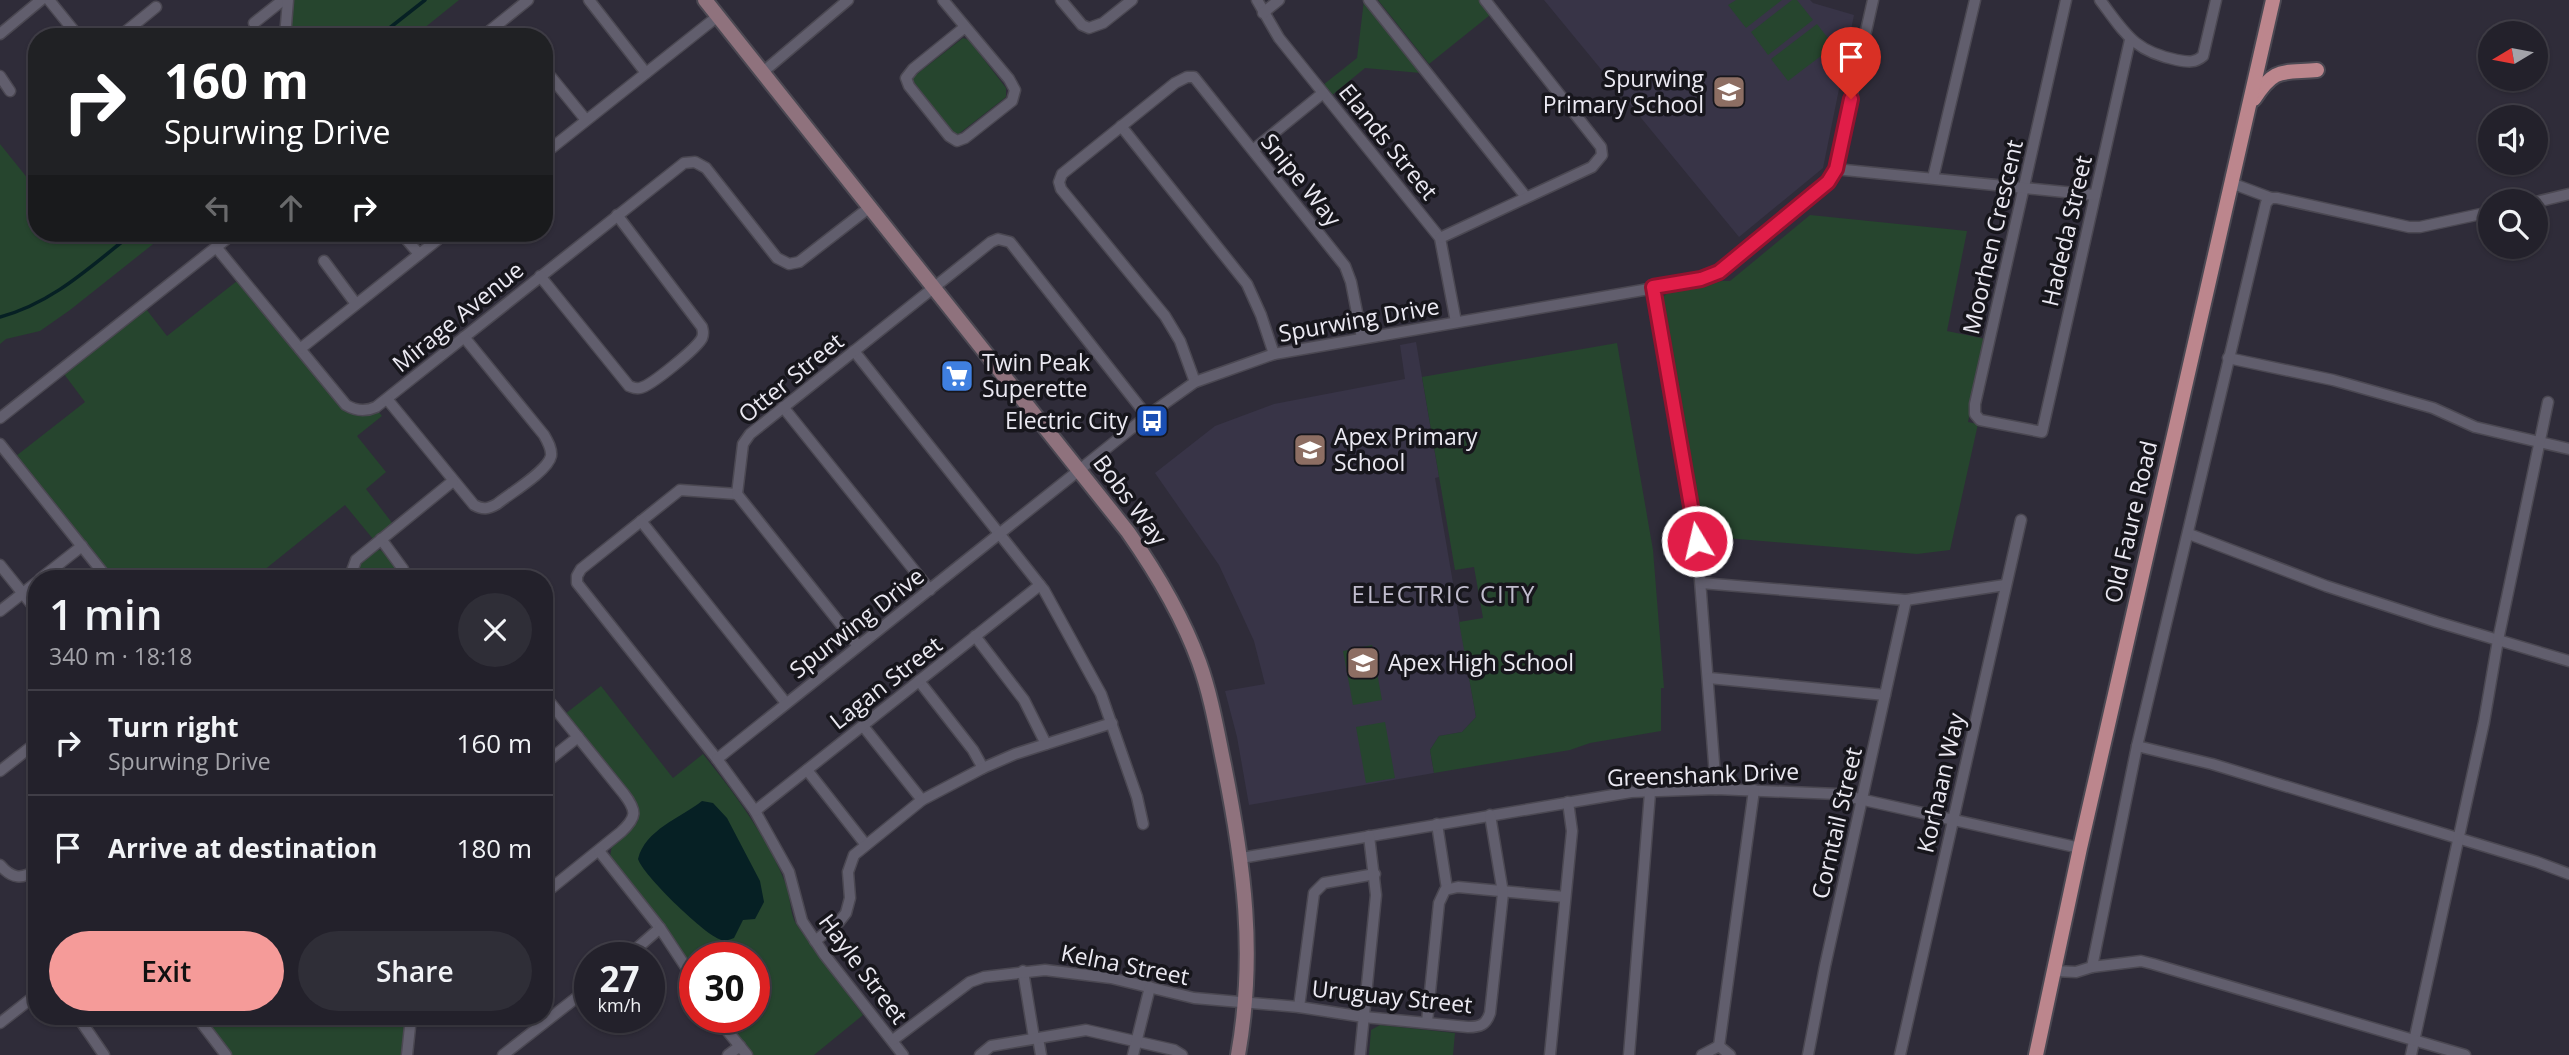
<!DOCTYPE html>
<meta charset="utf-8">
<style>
body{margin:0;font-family:"Open Sans",sans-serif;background:#2f2e37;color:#f1f3f6;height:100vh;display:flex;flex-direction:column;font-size:26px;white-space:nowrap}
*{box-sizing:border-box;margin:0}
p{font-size:23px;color:#a3a3a9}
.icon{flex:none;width:38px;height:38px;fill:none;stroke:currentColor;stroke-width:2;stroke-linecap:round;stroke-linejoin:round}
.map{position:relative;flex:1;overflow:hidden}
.drawer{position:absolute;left:28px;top:570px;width:525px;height:455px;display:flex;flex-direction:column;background:#23212b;border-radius:28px;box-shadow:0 2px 5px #0004,0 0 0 2px #403e47}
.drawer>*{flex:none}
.guide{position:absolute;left:28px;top:28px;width:525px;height:214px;border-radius:28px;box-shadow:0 2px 5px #0004,0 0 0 2px #403e47;background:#202124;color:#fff;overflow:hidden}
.needle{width:46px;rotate:260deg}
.tools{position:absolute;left:2478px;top:21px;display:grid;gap:14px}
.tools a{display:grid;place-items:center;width:70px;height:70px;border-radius:50%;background:#23212b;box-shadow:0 2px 5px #0004,0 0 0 2px #403e47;font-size:35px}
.speed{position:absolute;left:574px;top:942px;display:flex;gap:14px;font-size:35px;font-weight:700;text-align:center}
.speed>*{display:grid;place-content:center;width:91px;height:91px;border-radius:50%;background:#23212b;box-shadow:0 2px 5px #0004,0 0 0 2px #403e47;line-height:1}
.speed small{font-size:18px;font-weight:400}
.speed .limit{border:10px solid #d22;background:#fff;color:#111}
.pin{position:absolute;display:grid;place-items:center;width:60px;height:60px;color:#fff;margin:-72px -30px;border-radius:50% 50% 50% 0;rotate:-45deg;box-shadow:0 0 7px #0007}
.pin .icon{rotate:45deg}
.me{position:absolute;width:77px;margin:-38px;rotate:351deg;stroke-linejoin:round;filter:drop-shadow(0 0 5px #0008)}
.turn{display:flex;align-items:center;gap:24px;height:147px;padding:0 21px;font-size:32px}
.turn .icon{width:91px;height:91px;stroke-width:2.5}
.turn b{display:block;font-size:49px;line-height:60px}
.lanes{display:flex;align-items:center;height:66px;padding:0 21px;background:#0003;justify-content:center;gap:35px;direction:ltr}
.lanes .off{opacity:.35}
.round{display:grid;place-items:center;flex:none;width:74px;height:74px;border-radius:37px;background:#2f2e37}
.summary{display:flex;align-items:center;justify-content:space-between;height:119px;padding:0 21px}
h1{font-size:42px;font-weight:600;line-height:52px}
.cta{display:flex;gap:14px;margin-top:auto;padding:14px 21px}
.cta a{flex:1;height:80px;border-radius:42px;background:#f59b99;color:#111;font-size:28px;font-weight:600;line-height:80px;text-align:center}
.cta a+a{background:#2f2e37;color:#f1f3f6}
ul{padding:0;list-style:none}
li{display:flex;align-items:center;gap:21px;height:105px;padding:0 21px;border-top:2px solid #403e47}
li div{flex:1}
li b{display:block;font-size:26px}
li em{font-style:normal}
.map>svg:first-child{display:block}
.built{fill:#383447}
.green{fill:#26452e}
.water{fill:#062024}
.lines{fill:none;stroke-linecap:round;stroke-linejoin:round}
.stream{stroke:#062024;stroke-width:3.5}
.street-casing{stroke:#4b4852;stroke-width:13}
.secondary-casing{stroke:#4b4852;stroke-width:18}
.primary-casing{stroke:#4b4852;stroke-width:18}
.street{stroke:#615e6d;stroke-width:10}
.secondary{stroke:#8f727d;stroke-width:14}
.primary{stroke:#bc868d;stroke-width:14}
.route-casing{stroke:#92132f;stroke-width:18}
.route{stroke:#e11d48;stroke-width:12}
.labels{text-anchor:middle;stroke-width:7;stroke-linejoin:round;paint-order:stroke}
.poi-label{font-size:23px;fill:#ebe9f2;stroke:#17161c;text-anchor:start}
.street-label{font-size:23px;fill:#ebe9f2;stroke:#17161c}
.neighbourhood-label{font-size:24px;letter-spacing:2px;fill:#c0bccd;stroke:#17161c}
</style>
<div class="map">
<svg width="2569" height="1055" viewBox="0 0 2569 1055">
<rect width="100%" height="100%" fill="#2f2c39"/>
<g class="built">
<path d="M1544,0H1810L1813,3L1854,15L1823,168L1739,237Z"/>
<path d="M1416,342L1439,477L1435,478L1476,717L1462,732L1439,736L1430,750L1434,773L1249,805L1237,737L1225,691L1265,684L1254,641L1219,565L1155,473L1215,426L1274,404L1405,379L1400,345Z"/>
</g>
<g class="green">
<path d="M293,0H459L413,37H289Z"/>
<path d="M1364,0L1421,73L1365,68L1331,96L1323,85L1357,58Z"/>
<path d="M1378,0H1479L1490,15L1429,64Z"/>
<path d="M1736,0H1782L1746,28L1728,5Z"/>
<path d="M1792,0H1797L1813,20L1768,55L1751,32Z"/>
<path d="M1817,24L1834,46L1788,81L1771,59Z"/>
<path d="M963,38L969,40L1006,88V97L956,136L913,81V77Z"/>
<path d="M0,144L37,190V233H167L70,310L40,331L6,339L0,344Z"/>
<path d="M1810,215L1967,231L1947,331L1986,339L1968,422L1978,424L1950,550L1917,554L1702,536L1662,298C1670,286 1715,280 1730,281Z"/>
<path d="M237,281L343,408C356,416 365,417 378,411L382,416L357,436L386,472L366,489L393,524L373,539L345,505L253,579H114L16,456L85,402L61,370L143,305L167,336Z"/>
<path d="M1617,343L1653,550L1664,688H1661V731L1590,743L1570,750L1434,773L1430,750L1439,736L1462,732L1476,717L1459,622L1483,618L1474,567L1455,570L1422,377Z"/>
<path d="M380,550L386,554L398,570L396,579H363L358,574V564L372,551Z"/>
<path d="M1372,645L1382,700L1353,705L1343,651Z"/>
<path d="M601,686L673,778L703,754C734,793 766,835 785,882C791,896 789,911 796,924L863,1015L814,1055H752L722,1017H754V957H695V974L671,935L610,857L612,845L637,823L639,809L565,714Z"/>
<path d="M1385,722L1395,778L1366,783L1356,727Z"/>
<path d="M202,1017H407L403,1055H232Z"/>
<path d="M1380,1025L1455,1033L1453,1055H1369L1371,1030Z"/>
</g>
<path class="water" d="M702,801L713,803L727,818L760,881L764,902L755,919L743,920L734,938C728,940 725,942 719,939C702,932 643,875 638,859C645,830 680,818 702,801Z"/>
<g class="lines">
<g class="stream">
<path d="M378,37L425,0"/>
<path d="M0,317C53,303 91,266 133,233"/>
</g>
<defs>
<g id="street">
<path d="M49,0L79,37"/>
<path d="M589,0L646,73"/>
<path d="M943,0L1009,79L1015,90L1012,101L965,138L957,141L949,136L909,86L906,78L913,69L965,27"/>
<path d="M1061,0L1082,25L1089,28L1103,23L1132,0"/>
<path d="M1257,0L1279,38L1440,238L1456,322"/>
<path d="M1369,0L1526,197"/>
<path d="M2066,0L1975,404V414L1980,420L2042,432L2130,40"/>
<path d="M2100,0C2125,33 2133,51 2177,60C2188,62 2195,63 2203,56L2216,0"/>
<path d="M1263,13L1279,0"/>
<path d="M254,23L283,0"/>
<path d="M0,34L41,0"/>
<path d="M119,37L156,7"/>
<path d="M285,37L288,0"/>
<path d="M482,37L528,0"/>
<path d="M763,72L848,0"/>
<path d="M0,76L10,91"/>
<path d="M551,77L586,120"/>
<path d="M1121,126L1247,284L1261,315L1274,354"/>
<path d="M1253,150L1323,93"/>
<path d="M544,154L718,16"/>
<path d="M1835,169L2095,195"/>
<path d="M1933,178L1975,0"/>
<path d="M2231,183L2271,198"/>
<path d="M2536,202L2569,194"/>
<path d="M401,233L419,254"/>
<path d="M1440,238L1592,167L1602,155L1601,147L1485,0"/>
<path d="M216,247L346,405C356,411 365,412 376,407L684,163L695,162L706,168L777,258L789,264L799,262L870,207"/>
<path d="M324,261L356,304"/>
<path d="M540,276L629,386C634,388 635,389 640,388C651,386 697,348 702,338C704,333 703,332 702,327L617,215"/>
<path d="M1653,287L1697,541L1716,789"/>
<path d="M300,349L446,233"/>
<path d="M854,351L1044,590L1101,694L1137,797L1143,824"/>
<path d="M2228,358L2333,380L2433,408L2475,427L2569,449"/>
<path d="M1195,382L1180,341L1165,316L1061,189L1059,182L1062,174L1175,83L1187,77H1194L1345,266L1351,282L1362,338"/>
<path d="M387,399L474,505C483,510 488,509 497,504C509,494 548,471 551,456C552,449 548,442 544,435L464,337"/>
<path d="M783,407L930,590"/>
<path d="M0,418L234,233"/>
<path d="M0,444L108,579"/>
<path d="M737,494L680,490L581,569L577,576V583L717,759L755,811L789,872L802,921L824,954L903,1055"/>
<path d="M737,494L743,444L750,434L991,242L998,239L1010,242L1147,416"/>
<path d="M737,494L858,646"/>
<path d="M641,521L786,703"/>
<path d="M2189,534L2326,586L2437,622L2569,661"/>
<path d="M381,539L403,569V579"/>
<path d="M0,565L37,611"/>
<path d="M40,579L82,546"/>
<path d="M357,579L352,571L356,560L453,481"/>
<path d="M1701,583L1906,600L2005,585"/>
<path d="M0,611L37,582"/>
<path d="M975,636L1024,700L1046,744"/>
<path d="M1709,678L1885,695"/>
<path d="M919,681L973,750L983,768"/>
<path d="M544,695L624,794C637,811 637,817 621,832L544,894"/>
<path d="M863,726L922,800"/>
<path d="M2137,746L2212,764L2537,862L2569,874"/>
<path d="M717,759L1147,416L1195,382L1274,354L1701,280L1719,272L1820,190L1835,169L1873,0"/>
<path d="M544,764L578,737"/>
<path d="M807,770L866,845"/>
<path d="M0,771L37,742"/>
<path d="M755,811L1040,585"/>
<path d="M1437,824L1447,889"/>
<path d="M599,851L660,928L627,957"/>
<path d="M1241,858L1631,792L1716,789L1837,794L2080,848"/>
<path d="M0,865C12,879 22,880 37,869"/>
<path d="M660,928L695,981"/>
<path d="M815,941L839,922L846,913L850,898L848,872L854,855L922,800L983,768L1015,754L1112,723"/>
<path d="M1023,971L1034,1038"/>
<path d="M2055,971L2076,972L2092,967"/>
<path d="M1299,1007L1314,893L1324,883L1375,874"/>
<path d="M78,1017L104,1055"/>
<path d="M197,1017L226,1055"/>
<path d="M716,1017L747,1055"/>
<path d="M1427,1022L1439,903L1445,890L1458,887L1565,897"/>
<path d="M0,1023L37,994"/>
<path d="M1038,1038L1041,1055"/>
<path d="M893,1040L970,982L984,977L1045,970L1111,978L1194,998L1299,1007L1364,1017L1468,1027C1480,1027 1486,1025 1490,1013L1503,893L1490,815"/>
<path d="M1719,1046L1754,790"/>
<path d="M407,1055L411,1017"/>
<path d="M503,1055L590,987"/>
<path d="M728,1055L740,1046"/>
<path d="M980,1055L991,1046L1086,1030L1174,1050L1182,1055"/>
<path d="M1133,1055L1150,987"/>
<path d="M1360,1055L1376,895L1369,836"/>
<path d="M1550,1055L1572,831L1568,802"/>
<path d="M1629,1055L1650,793"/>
<path d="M1702,1055L1719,1046L1730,1055"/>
<path d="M1808,1055L1825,966L1906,600"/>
<path d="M1900,1055L2021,520"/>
<path d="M2411,1055L2484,722L2498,640L2548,402"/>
<path d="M2465,1055L2153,964L2141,961L2092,967L2137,746L2266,203L2271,198H2277L2409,227H2420L2490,212"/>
</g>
<path id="secondary" d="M705,0L1128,532C1156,572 1182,615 1199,662C1211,695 1217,731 1224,765C1244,865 1256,954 1238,1055"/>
<g id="primary">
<path d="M2254,99C2275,67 2281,73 2317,70"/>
<path d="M2036,1055L2080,848L2273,0"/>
</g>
</defs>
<use href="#street" class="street-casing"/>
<use href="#secondary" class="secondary-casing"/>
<use href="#primary" class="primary-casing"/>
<use href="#street" class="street"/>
<use href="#secondary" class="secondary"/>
<use href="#primary" class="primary"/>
</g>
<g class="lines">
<defs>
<path id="route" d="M1697,541L1653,287L1701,279L1719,272L1828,182L1836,169L1851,99"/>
</defs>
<use href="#route" class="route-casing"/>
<use href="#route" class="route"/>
</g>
<defs>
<symbol id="school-square" viewBox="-11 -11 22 22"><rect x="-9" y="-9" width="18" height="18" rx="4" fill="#8d6e63" stroke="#17161c"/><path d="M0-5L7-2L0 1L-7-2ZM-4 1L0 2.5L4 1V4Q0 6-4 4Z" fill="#fff"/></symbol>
<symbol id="supermarket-square" viewBox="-11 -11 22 22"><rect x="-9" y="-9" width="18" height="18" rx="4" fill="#3f7fe0" stroke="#17161c"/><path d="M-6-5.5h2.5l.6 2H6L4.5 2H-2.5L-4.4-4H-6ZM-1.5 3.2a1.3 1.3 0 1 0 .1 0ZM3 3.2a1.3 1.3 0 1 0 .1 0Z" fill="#fff"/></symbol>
<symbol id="bus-square" viewBox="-11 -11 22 22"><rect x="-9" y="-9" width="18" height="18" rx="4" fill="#1a4fb4" stroke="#17161c"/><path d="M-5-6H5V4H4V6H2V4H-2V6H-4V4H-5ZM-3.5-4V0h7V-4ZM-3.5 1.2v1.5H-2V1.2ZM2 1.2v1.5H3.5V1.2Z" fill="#fff"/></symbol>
</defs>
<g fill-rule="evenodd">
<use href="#school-square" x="1710" y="73" width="38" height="38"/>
<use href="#supermarket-square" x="938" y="357" width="38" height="38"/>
<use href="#bus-square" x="1133" y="402" width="38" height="38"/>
<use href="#school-square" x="1291" y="431" width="38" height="38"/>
<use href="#school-square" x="1344" y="644" width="38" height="38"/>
</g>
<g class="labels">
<g class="poi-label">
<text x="1704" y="87" text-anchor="end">Spurwing<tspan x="1704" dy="26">Primary School</tspan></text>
<text x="982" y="371">Twin Peak<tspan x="982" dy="26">Superette</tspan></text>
<text x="1128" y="429" text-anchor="end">Electric City</text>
<text x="1334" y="445">Apex Primary<tspan x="1334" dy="26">School</tspan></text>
<text x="1388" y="671">Apex High School</text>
</g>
<g class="street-label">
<text transform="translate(1388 142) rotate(51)" y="8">Elands Street</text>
<text transform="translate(1301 180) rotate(51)" y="8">Snipe Way</text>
<text transform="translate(2067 231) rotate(-77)" y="8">Hadeda Street</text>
<text transform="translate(1993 237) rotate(-77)" y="8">Moorhen Crescent</text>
<text transform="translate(458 317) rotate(-39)" y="8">Mirage Avenue</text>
<text transform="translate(1359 320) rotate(-10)" y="8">Spurwing Drive</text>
<text transform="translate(791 378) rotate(-39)" y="8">Otter Street</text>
<text transform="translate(1130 500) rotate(53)" y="8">Bobs Way</text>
<text transform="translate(2131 522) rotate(-77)" y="8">Old Faure Road</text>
<text transform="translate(857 623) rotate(-38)" y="8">Spurwing Drive</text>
<text transform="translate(886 683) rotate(-38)" y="8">Lagan Street</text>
<text transform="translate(1703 775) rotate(-2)" y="8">Greenshank Drive</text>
<text transform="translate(1941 783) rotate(-77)" y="8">Korhaan Way</text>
<text transform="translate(1837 823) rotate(-77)" y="8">Corntail Street</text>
<text transform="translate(1125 965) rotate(11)" y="8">Kelna Street</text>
<text transform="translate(863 969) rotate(53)" y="8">Hayle Street</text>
<text transform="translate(1392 997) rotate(6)" y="8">Uruguay Street</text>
</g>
<g class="neighbourhood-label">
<text x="1444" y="603">ELECTRIC CITY</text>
</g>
</g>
</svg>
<div class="tools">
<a><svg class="needle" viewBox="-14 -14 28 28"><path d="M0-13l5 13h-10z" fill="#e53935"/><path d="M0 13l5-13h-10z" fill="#a3a3a9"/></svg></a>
<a><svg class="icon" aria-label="sound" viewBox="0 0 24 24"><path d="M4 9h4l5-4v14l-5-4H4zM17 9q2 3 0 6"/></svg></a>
<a><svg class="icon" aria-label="search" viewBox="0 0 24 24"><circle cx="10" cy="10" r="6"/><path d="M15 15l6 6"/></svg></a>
</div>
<div class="speed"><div>27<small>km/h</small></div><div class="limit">30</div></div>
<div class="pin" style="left:1851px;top:99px;background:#d93025"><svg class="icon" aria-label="arrive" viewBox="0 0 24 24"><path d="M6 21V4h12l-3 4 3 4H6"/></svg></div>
<svg class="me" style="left:1697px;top:541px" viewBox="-20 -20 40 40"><circle r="17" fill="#e11d48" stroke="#fff" stroke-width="3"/><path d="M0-11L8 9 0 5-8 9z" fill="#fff"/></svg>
<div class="guide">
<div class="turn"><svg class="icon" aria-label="right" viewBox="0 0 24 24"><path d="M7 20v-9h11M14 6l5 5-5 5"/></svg><div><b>160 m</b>Spurwing Drive</div></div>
<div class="lanes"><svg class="icon off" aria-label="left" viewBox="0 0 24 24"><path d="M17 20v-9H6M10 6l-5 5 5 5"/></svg><svg class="icon off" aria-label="ahead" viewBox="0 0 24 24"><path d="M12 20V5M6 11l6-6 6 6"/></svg><svg class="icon" aria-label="right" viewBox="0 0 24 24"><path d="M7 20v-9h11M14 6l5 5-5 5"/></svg></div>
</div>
<section class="drawer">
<div class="summary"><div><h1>1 min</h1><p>340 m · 18:18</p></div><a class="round"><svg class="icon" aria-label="close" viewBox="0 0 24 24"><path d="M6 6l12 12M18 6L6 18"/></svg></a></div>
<ul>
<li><svg class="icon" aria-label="right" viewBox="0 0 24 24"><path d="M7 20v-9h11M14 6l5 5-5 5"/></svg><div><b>Turn right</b><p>Spurwing Drive</p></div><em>160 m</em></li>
<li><svg class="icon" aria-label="arrive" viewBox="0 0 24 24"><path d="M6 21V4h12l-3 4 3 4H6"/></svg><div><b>Arrive at destination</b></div><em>180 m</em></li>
</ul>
<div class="cta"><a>Exit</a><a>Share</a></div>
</section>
</div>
